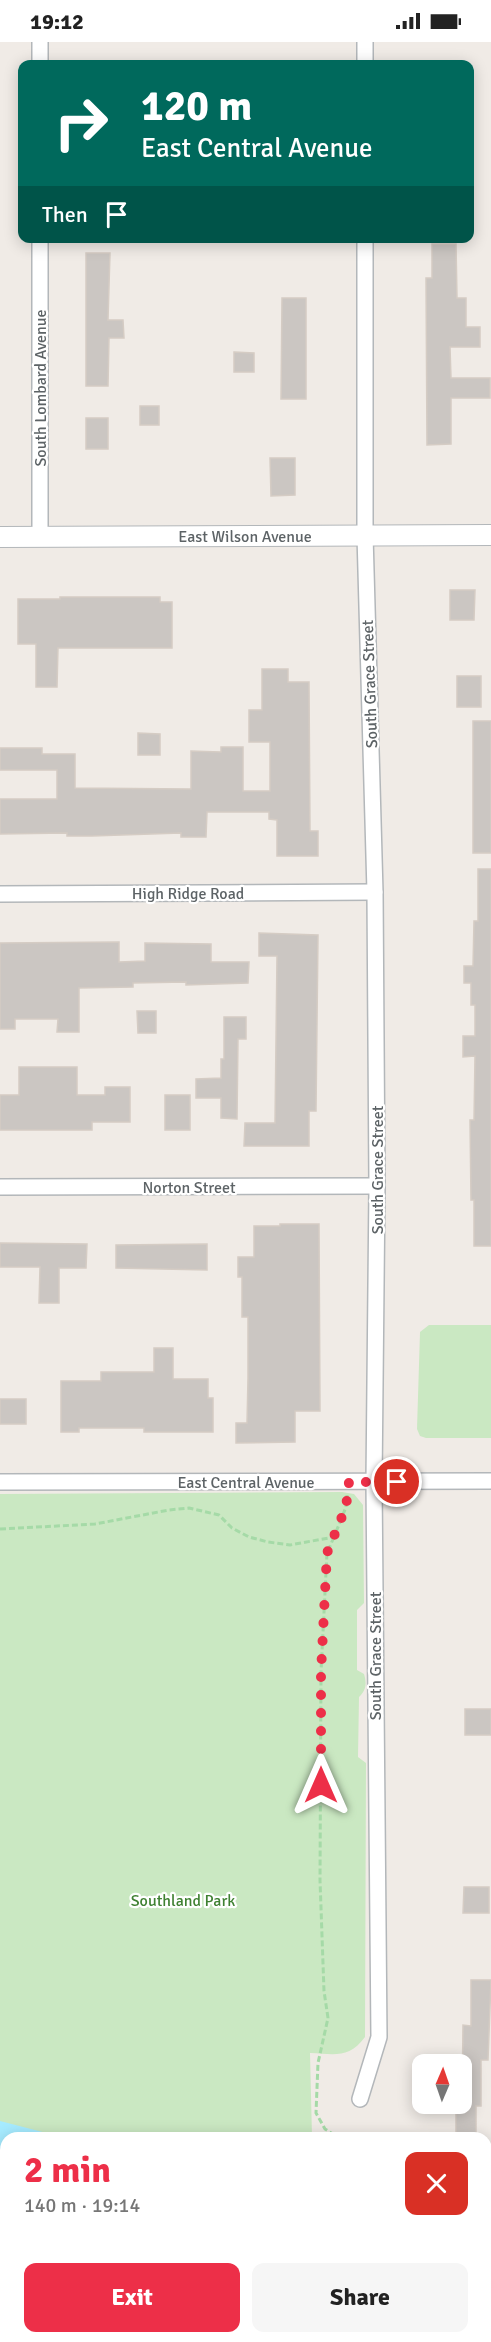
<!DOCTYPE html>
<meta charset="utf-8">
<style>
body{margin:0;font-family:Signika,sans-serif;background:#f6f6f6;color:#222;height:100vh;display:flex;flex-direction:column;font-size:22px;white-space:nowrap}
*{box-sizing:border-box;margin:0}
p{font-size:20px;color:#767676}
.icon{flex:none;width:33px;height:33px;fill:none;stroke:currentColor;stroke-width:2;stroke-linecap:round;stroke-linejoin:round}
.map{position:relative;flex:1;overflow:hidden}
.panel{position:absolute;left:0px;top:2090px;width:492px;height:212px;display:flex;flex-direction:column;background:#fff;border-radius:18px 18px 0 0;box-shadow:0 3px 15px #0003}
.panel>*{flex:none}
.hud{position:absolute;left:18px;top:18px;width:456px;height:183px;border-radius:12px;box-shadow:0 3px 15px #0003;background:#00695c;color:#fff;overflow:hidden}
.needle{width:39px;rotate:2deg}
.tools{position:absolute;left:412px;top:2012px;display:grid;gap:12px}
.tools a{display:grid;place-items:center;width:60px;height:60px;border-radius:12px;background:#fff;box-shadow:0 3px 15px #0003;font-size:30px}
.pin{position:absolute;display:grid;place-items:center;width:51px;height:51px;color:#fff;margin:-26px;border:3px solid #fff;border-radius:50%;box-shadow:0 2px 6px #0007}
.me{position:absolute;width:66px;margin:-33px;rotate:0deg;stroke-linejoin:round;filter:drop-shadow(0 0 4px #0008)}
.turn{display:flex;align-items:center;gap:21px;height:126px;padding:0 24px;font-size:27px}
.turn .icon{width:78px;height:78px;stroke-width:2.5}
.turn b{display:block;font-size:42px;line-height:51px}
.then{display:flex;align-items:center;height:57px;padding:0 24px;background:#0003;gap:12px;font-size:22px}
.round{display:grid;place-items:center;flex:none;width:63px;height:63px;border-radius:12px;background:#f6f6f6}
.summary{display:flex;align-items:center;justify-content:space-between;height:102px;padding:0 24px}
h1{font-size:36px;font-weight:700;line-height:45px;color:#ed2f48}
.button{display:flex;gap:12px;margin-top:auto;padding:12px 24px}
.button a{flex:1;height:69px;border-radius:12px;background:#ed2f48;color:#fff;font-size:24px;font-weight:700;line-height:69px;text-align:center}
.button a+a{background:#f6f6f6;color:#222}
.status{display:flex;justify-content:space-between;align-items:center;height:42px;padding:0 30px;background:#fff;direction:ltr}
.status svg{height:16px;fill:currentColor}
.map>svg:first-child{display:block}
.green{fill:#cae8c2}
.water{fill:#a6ebff}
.building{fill:#cbc6c2;stroke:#d5ccc4;stroke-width:1.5}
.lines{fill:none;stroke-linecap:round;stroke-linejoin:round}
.minor-casing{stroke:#b3b7ba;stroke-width:18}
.tertiary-casing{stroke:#b3b7ba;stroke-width:22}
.path{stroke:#a5daa7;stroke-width:3;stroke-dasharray:6 3;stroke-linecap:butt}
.minor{stroke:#fff;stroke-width:15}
.tertiary{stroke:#fff;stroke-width:20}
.route{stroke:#ed2f48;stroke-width:10;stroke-dasharray:0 18}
.labels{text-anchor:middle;stroke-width:4.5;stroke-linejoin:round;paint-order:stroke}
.street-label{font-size:16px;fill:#5d6366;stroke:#fff}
.park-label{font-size:16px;fill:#3f8132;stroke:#fff}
</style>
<div class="status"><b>19:12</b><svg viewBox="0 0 49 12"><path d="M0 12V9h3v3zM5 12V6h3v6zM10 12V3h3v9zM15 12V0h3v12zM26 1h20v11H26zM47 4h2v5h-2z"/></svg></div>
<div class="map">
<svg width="491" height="2300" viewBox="0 0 491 2300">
<rect width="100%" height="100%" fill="#f0ebe6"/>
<g class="green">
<path d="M429,1283H491V1396H426L420,1394L417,1387L420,1290Z"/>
<path d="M342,1450L354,1452L363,1463L364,1561L357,1568V1628L364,1632C367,1642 366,1648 359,1655L358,1715L366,1721L365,1995C349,2017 334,2012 310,2011L312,2095L6,2096V2295H376V2300H0V1452Z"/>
</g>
<g class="water">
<path d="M0,2079L62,2095L6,2096V2291L0,2282Z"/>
<path d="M10,2295H159L155,2300H16Z"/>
</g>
<g class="building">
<path d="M432,202H456L457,256H466V285H480V305H450L451,336H490V356H451V402L427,403L426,236H432Z"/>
<path d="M86,211H110L108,278H123L124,296H109L108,344H86Z"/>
<path d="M282,256H306V357H281Z"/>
<path d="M234,310L254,311V330H234Z"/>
<rect x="140" y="364" width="19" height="19"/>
<rect x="86" y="376" width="22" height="31"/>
<path d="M270,416H295V453L271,454Z"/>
<path d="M450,548H475L474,578H450Z"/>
<path d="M60,555H160V560H172V606H58L57,645H36V602H18V557H60Z"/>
<path d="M262,627H288V640H309L310,789H318V814H277V778L269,777V770H207L206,795H181V791L92,794H67V791L0,792V757H57V728H0V706H42V712H75V746L191,747V709L221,710V705H243V749H270V700H249V668H262Z"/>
<rect x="457" y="634" width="24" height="31"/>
<rect x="473" y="679" width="18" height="132"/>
<path d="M138,691L160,692V713H138Z"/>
<path d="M478,827H491V1204H474V1158H471L470,1078H474L475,1014L463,1015V994H475V963H471V941H464V924H473L474,879H478Z"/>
<path d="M259,891L318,893L316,1069H309V1104H244L245,1081H275L277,914H259Z"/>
<path d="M119,900V920L145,919V901L211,902V920H249L248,941L186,943V940L133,941V945L79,946V990H57L58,977H15V987H0V901Z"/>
<path d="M137,969H156V991H138Z"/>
<path d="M224,975H246V997H238L237,1077L221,1076V1056H196V1037L221,1036V1017H224Z"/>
<path d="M19,1025H77V1053H105V1045H130V1080H92V1088H0V1053H19Z"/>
<rect x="165" y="1053" width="25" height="35"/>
<path d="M280,1182H319L320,1369H295V1400L236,1401V1381H247L248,1336V1275H242V1235H238V1215H254V1184H280Z"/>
<path d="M0,1201L87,1202L86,1226H59V1261H39L40,1225H0Z"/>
<path d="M207,1202V1228L116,1226V1203Z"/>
<path d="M154,1306H173V1337H208V1356H213V1390H144V1386H79V1390H61V1339H101V1330H154Z"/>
<rect x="0" y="1357" width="26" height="25"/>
<rect x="465" y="1667" width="26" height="26"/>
<path d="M464,1845H489V1871H463Z"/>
<path d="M471,1938H491L488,2018H481V2064H476V2096H456V2061H462L463,1983L471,1984Z"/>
</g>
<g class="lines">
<defs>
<g id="minor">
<path d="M40,0V22"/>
<path d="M365,0V22"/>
<path d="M40,196V495"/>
<path d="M0,852L375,850"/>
<path d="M0,1145L377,1144"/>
<path d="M0,1440L491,1439"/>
<path d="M360,2057L379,1995L374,1440L377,1144L375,850L365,493V196"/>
</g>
<path id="tertiary" d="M0,495L491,493"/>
</defs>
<use href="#minor" class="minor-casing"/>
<use href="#tertiary" class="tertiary-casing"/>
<g class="path">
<path d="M0,1487L95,1482L169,1468L189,1466L219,1473L232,1486L249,1495L268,1500L290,1503L334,1495L346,1465L347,1453"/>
<path d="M334,1495L327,1511L321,1630L320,1838L324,1949L328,1976L318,2021L316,2071L325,2087L339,2096"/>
<path d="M367,2096L371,2094"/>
</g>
<use href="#minor" class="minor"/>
<use href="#tertiary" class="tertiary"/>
</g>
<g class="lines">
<path class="route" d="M321,1743V1630L327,1511L346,1465L349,1440H397"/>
</g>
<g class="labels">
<g class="street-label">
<text transform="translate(40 346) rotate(-90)" y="6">South Lombard Avenue</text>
<text x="245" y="500">East Wilson Avenue</text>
<text transform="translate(369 642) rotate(-92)" y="6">South Grace Street</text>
<text x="188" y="857">High Ridge Road</text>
<text transform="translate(377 1128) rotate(-90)" y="6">South Grace Street</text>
<text x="189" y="1151">Norton Street</text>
<text x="246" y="1446">East Central Avenue</text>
<text transform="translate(375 1614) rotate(-90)" y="6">South Grace Street</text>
</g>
<g class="park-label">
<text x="183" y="1864">Southland Park</text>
</g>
</g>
</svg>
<div class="tools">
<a><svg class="needle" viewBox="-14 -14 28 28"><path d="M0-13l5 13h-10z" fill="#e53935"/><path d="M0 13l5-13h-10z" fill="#767676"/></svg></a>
</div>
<div class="pin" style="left:397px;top:1440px;background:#d93025"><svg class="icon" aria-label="arrive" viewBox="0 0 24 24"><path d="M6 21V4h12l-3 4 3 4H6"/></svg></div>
<svg class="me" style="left:321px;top:1743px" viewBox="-20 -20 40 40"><path d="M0-17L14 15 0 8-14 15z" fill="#ed2f48" stroke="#fff" stroke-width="4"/></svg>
<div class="hud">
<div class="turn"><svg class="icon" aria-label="right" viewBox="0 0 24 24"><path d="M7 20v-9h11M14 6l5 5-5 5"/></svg><div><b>120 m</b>East Central Avenue</div></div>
<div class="then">Then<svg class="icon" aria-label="arrive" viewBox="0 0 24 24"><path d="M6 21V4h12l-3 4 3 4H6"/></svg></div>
</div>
<section class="panel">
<div class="summary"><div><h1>2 min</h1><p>140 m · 19:14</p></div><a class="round" style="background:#d93025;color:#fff"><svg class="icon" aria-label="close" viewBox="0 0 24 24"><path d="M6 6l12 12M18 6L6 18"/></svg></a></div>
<div class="button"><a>Exit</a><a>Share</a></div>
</section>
</div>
